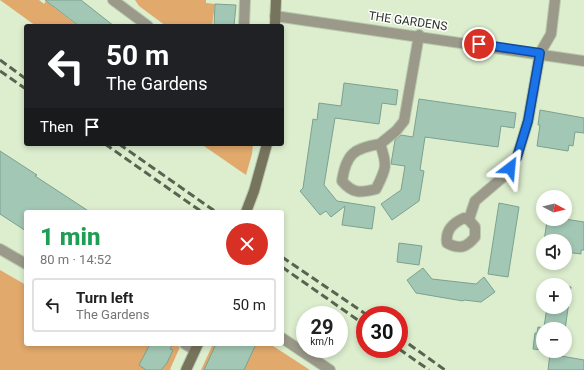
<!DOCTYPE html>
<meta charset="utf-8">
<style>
body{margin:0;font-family:Roboto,sans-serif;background:#f2f2f2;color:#222;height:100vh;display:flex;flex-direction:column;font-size:15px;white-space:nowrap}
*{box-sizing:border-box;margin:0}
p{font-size:13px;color:#767676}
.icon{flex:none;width:22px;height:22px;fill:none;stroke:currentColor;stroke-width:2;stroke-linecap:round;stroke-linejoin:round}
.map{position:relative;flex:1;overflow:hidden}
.side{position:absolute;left:24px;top:210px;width:260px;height:136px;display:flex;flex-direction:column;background:#fff;border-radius:4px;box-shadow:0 2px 6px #0003}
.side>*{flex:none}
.top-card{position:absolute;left:24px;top:24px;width:260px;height:122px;border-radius:4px;box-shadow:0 2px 6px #0003;background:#202124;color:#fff;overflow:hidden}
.needle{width:26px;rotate:97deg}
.buttons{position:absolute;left:536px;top:190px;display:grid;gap:8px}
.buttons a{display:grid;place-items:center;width:36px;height:36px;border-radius:50%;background:#fff;box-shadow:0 2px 6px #0003;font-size:20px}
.speed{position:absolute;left:296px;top:306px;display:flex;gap:8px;font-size:20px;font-weight:700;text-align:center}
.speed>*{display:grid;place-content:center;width:52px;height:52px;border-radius:50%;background:#fff;box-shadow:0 2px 6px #0003;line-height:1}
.speed small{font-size:10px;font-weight:400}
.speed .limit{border:6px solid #d22;background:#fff;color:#111}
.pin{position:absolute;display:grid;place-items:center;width:34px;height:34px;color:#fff;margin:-17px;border:2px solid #fff;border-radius:50%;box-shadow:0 1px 4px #0007}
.me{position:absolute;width:44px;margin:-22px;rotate:29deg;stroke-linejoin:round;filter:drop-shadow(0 0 3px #0008)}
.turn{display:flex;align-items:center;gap:14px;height:84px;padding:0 16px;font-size:18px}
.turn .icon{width:52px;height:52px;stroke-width:2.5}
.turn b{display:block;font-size:28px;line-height:34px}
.then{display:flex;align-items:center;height:38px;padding:0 16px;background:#0003;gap:8px;font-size:15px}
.round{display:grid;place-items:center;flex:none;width:42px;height:42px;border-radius:21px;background:#f2f2f2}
.headline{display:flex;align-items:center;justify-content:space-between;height:68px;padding:0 16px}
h1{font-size:24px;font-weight:800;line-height:30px;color:#1e9e55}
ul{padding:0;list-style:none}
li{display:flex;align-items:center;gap:12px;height:54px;margin:0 8px 6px;padding:0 8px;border:2px solid #e0e0e0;border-radius:4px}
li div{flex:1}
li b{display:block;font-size:15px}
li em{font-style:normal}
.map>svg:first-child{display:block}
.green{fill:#e1a96c}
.building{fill:#a2c7b4;stroke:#7da18f}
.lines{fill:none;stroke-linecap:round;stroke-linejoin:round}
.lane-casing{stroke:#b9c9ad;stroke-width:12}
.street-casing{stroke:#b9c9ad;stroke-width:12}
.secondary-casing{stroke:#b9c9ad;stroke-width:12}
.lane{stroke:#9b998a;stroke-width:10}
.street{stroke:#9b998a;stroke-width:10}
.secondary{stroke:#77745e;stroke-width:10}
.rail{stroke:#596351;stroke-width:3;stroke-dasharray:8 4;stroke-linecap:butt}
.route-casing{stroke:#114b97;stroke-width:10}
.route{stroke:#1a73e8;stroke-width:7}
.labels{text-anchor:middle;stroke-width:3;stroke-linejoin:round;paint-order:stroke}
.street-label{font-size:12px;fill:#2d3427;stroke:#fff}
</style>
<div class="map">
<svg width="584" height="370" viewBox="0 0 584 370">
<rect width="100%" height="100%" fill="#dceece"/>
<g class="green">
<path d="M0,0H39L44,4L46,1L78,26H36Z"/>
<path d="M135,0H206V3L215,4L212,26H166L139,6Z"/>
<path d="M201,144H253L252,154L246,175Z"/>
<path d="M0,270L26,285V344H173L180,347L171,367L170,370H0Z"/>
<path d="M213,344H270L310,370H201Z"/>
</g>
<g class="building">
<path d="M45,0H81L114,26H79Z"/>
<path d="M215,4L236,5L234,26H214Z"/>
<path d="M344,83L398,90L396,105L382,103L379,124L335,118L324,185L337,201L375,207L372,229L342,225L345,206L331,217L326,211L320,215L300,191L303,188L313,119L317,120L319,103L341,106Z"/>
<path d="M419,99L516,113L514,128L501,126L498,147L425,137L420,170L424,171L419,201L392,220L381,204L401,190L405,166L391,164L395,140L401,135L413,137Z"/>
<path d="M540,110L584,118V133L575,132L573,146L569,145L568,151L537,146L540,125H538Z"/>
<path d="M0,151L37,175L35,176L90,212H26V231L0,214Z"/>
<path d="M499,203L519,207L508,277L488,274Z"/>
<path d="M554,219H565L584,222V250H581V254L565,252V241H544L547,221L554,222Z"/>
<path d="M399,243L422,246L419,265L397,262Z"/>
<path d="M423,268L432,279L476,284L484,277L495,292L481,302L464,300L463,301L416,293L407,280Z"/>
<path d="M565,286L571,287L565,330L544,327L547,307H565Z"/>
<path d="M538,327L552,329H543V350L533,349L535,333H537Z"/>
<path d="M150,344H173L170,349L173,350L167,363L161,370H146L139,365Z"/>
<path d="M216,344H256L244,370H204Z"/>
<path d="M550,354L584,360V370H548Z"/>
</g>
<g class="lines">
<defs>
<g id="lane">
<path d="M244,26L245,0"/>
<path d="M540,53L551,34L555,0"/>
<path d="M0,249L26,264"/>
<path d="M185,344L195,350"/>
</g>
<g id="street">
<path d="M113,0L148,26"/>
<path d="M275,16L584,61"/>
<path d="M380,144C354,148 346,154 342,181C353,194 361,193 376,189C386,169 388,166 380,144L396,131L404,121L419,35"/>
<path d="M469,220L464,218C453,223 445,230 447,243C460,250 467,247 475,237V227L469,220L471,213L475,201L502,178L517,157L528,121L540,53"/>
<path d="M282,338L330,370"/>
</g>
<g id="secondary">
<path d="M275,26L276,0"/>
<path d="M246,212L254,191L267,144"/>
<path d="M186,370L198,344"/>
</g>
</defs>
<use href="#lane" class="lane-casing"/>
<use href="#street" class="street-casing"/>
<use href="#secondary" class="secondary-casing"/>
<use href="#lane" class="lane"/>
<use href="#street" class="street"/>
<use href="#secondary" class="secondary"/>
<g class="rail">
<path d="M0,60L26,79"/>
<path d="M0,71L26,89"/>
<path d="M105,144L202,212"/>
<path d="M119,144L216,212"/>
<path d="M282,257L367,315"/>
<path d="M282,267L365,325"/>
<path d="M399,337L445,370"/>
<path d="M399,349L429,370"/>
</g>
</g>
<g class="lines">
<defs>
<path id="route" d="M479,44L540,53L528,121L517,157L510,168"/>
</defs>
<use href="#route" class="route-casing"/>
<use href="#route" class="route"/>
</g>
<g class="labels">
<g class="street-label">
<text transform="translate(408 21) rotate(8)" y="4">THE GARDENS</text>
</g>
</g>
</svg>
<div class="buttons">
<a><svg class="needle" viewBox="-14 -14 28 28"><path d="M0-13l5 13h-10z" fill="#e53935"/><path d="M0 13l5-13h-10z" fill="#767676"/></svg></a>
<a><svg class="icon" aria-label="sound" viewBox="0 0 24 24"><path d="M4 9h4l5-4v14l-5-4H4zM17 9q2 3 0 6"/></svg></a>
<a>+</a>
<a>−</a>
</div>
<div class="speed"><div>29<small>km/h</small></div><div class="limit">30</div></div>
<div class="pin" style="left:479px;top:44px;background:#d93025"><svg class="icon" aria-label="arrive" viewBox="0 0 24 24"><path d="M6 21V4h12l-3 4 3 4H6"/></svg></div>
<svg class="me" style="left:510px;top:168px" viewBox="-20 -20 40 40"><path d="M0-17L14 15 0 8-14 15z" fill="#1a73e8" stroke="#fff" stroke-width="4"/></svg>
<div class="top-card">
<div class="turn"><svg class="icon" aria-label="left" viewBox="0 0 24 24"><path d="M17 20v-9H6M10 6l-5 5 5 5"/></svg><div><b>50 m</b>The Gardens</div></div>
<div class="then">Then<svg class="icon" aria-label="arrive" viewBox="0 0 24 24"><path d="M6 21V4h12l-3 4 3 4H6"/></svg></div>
</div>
<section class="side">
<div class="headline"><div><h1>1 min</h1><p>80 m · 14:52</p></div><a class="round" style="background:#d93025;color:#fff"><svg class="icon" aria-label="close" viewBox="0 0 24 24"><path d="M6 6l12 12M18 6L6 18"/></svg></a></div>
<ul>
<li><svg class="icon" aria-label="left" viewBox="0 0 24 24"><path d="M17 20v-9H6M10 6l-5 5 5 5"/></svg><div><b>Turn left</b><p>The Gardens</p></div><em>50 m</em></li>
</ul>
</section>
</div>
